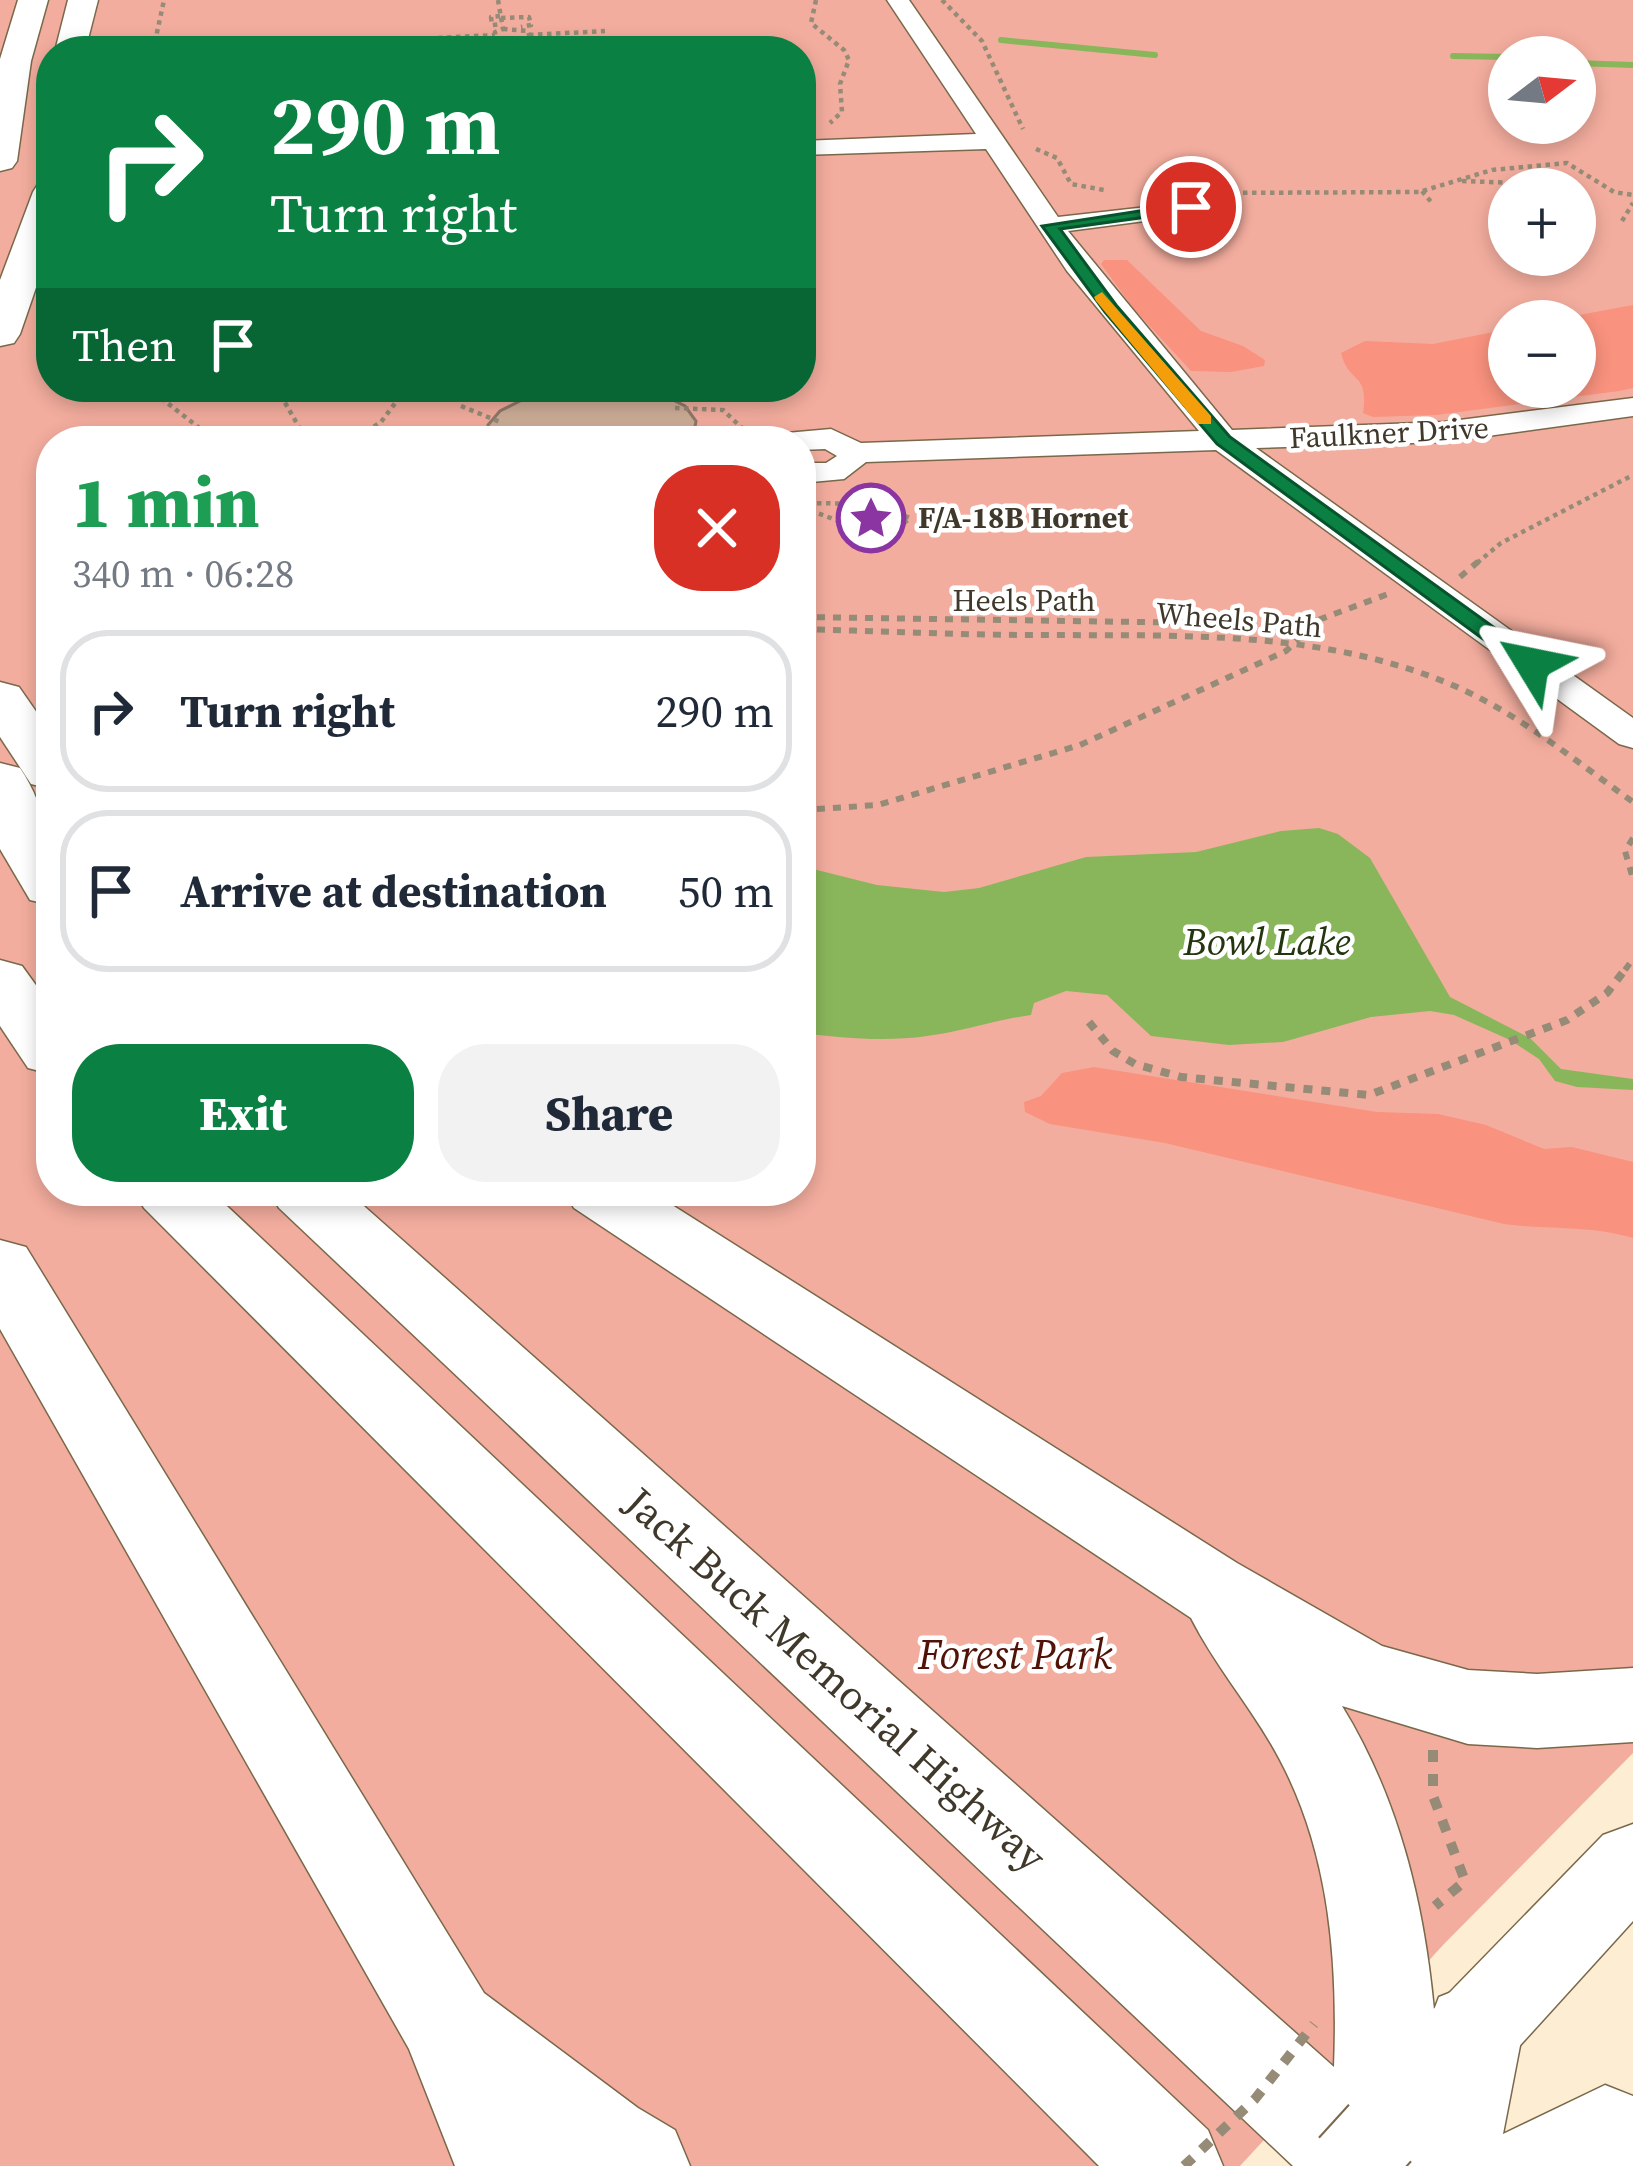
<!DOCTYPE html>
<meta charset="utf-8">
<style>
body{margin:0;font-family:"Source Serif 4",serif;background:#f2f2f3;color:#1f2937;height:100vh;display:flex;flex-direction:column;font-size:45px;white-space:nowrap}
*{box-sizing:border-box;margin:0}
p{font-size:39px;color:#747a83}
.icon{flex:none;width:66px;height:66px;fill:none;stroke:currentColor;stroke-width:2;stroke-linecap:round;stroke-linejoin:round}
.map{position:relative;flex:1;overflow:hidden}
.details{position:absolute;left:36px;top:426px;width:780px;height:780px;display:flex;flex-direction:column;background:#fff;border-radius:48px;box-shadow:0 6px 18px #0003}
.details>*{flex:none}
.banner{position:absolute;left:36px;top:36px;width:780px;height:366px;border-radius:48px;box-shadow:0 6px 18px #0003;background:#0b8043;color:#fff;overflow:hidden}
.needle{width:78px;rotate:74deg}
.tools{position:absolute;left:1488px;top:36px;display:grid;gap:24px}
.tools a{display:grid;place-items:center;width:108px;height:108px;border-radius:50%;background:#fff;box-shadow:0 6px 18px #0003;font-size:60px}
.pin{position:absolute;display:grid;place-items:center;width:102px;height:102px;color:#fff;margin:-51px;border:6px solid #fff;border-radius:50%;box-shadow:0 3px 12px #0007}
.me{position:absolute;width:132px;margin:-66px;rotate:305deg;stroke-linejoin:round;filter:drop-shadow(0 0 9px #0008)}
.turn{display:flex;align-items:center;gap:42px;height:252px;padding:0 36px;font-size:54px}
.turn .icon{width:156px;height:156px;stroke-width:2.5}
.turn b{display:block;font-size:84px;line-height:102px}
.then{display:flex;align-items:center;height:114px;padding:0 36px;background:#0003;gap:24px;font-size:45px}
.round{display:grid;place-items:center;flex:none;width:126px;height:126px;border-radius:48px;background:#f2f2f3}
.head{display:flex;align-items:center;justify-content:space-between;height:204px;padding:0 36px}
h1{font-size:72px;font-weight:800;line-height:90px;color:#1e9e55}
.primary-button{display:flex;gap:24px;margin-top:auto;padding:24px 36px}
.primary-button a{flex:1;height:138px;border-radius:48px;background:#0b8043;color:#fff;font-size:48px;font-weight:800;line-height:138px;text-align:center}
.primary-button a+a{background:#f2f2f3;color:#1f2937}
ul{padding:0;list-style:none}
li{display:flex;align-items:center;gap:36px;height:162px;margin:0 24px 18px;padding:0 12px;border:6px solid #e0e1e3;border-radius:48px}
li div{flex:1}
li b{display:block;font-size:45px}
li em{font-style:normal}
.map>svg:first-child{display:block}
.green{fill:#f3ad9e;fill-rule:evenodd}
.forest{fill:#f9927e}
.water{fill:#8ab65b}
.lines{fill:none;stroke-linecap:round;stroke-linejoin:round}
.stream{stroke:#8ab65b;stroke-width:6}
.building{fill:#cdad97;stroke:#90796a;stroke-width:3}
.minor-casing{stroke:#79684a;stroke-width:3}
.major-casing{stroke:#79684a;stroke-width:3}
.highway-casing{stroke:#79684a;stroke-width:3}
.path-far3{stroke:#958b77;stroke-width:4.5;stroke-dasharray:4.5 4.5;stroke-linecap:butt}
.path-far2{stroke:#958b77;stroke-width:6;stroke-dasharray:8 8;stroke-linecap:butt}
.path-far1{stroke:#958b77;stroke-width:8;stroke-dasharray:9 9;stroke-linecap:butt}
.path{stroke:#958b77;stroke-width:10;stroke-dasharray:12 12;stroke-linecap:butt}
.minor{fill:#fff;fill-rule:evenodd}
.major{fill:#fff;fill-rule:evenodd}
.highway{fill:#fff;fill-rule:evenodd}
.major-bridge-casing{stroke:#79684a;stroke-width:86;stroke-linecap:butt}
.path-bridge{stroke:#958b77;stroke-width:10;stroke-dasharray:12 12;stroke-linecap:butt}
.major-bridge{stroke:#fff;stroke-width:82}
.route{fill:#0b8043;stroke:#07532c;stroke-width:3}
.slow{fill:#f59e0b}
.labels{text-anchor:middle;stroke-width:9;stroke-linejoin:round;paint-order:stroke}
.far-street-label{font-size:30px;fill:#40392b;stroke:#fff}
.far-poi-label{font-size:30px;font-weight:bold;fill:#40392b;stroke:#fff;text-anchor:start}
.water-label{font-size:39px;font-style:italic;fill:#243610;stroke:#fff}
.near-park-label{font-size:42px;font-style:italic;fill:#511208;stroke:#fff}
.near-street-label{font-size:42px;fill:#40392b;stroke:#fff}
</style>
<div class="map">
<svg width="1633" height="2166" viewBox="0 0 1633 2166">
<rect width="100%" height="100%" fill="#fdeed3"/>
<path class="green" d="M0,0H1633V1753L1444,1944L1240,2166H0ZM51,51H801V387H51ZM1509,57H1575V123H1509ZM1509,189H1575V255H1509ZM1509,321H1575V387H1509ZM51,441H801V1191H51Z"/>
<g class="forest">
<path d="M1104,260H1127L1201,331L1243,346L1265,360L1264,366L1231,372L1191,371L1134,309L1101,264Z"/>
<path d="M1633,305V388L1619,391L1436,415L1373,417L1363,413C1369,371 1349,385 1341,353L1365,341L1433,344L1509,329V387H1575V321H1547Z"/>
<path d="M1094,1067L1377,1112L1438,1114L1486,1125L1544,1149L1572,1147L1633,1162V1238C1588,1225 1550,1230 1504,1224L1165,1143L1050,1124L1025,1112L1024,1102L1041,1096L1062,1073Z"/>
</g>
<path class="water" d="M1319,828L1338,834L1370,858L1450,997L1530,1038L1561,1069L1633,1079V1090L1577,1087L1555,1081L1539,1059L1510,1040L1454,1015L1430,1011L1371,1017L1283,1042L1229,1045L1151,1036L1107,995L1066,991L1034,1003L1031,1015C995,1020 962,1032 927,1036C886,1042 842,1038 801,1033V866L877,885L944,892L979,888L1086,857L1196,852L1281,831Z"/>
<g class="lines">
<g class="stream">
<path d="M1001,40L1155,55"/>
<path d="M1453,56L1509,57"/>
<path d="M1575,63L1633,65"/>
</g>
</g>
<path class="building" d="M570,387H619L661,394L685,406L696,421L693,438L690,441H491L488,425L500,411L532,395Z"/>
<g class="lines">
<defs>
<path id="minor" d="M887,0H909L1058,217L1200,201L1204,207L1191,215L1068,231L1232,430L1444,422L1633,398V416L1444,442L1256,448L1633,718V748L1619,744L1216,450L866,462L844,479L801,483V463H826L837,456L825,449L801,450V441H770L775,434L831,429L861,443L1199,431L1067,271L986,149L801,155V141L976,134Z"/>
<path id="major" d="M1633,1824V1921L1485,2084L1453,2096L1421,2084L1408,2053L1421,2022L1603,1835Z"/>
<g id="highway">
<path d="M18,0H48L31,61L17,161L12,168L0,171V59Z"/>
<path d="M68,0H98L85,51H55Z"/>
<path d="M51,181V244L20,334L14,343L0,346V280L33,192L38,184Z"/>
<path d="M0,682L19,687L51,733V789L31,784L0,737Z"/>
<path d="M0,763L20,768C49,811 51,855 51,905L30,900L0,849Z"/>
<path d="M0,960L22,966L51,1006V1074L28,1068L0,1026Z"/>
<path d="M134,1191H211L1208,2130L1223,2166H1099L144,1208Z"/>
<path d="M269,1191H347L1334,2067C1338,1963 1330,1854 1280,1760C1254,1710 1216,1668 1191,1618L574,1208L564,1191H650L1237,1563L1382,1646L1468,1670L1537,1674L1633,1668V1742L1537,1748L1468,1744L1342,1706C1399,1799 1424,1903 1434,2010L1439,1997L1474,1983L1509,1997L1523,2030L1503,2134L1605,2085L1633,2096V2166H1293L279,1208Z"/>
<path d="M0,1240L26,1247L484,1993L638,2108L675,2130L690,2166H455L409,2049L0,1329Z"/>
</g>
</defs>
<use href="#minor" class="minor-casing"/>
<use href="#major" class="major-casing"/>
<use href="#highway" class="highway-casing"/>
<g class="path-far3">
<path d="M498,0L503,29L495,32L496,40L512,43L513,51"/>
<path d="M816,0L811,23L844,50L849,60L840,84L842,112L830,123"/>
<path d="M942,0L982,41L1023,129"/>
<path d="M500,16L491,17L492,25L502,24"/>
<path d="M501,18L529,17L531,25L521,27"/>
<path d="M503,29L528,31L530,38L512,43"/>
<path d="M529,35L605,31"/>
<path d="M438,38L495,35"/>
<path d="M522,45L535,44L537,51"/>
<path d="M153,51L164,0"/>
<path d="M1036,149L1057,158L1071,184L1104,190"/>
<path d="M1462,181L1515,183"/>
<path d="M1422,191L1432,203"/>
<path d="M1216,193L1419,192L1492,170L1567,163L1614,192L1633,195"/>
<path d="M1622,221L1633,203"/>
<path d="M147,387L216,441"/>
<path d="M276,387L307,441"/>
<path d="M461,406L500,422"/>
<path d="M675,408L723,410L742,428L758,432"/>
<path d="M351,441L381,422L399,398"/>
<path d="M808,503L875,504L910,518C877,549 844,519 807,510L813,504"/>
<path d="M1477,563L1501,543L1633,475"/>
</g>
<g class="path-far2">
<path d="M1460,577L1480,560"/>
<path d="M801,617L1273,624L1317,620"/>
<path d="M801,629C880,631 959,635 1038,635C1177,636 1318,629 1450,684C1517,712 1574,760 1633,802"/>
<path d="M801,810L878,805L1080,745L1286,651L1318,620L1388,594"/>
<path d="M1633,838L1625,851L1633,879"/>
<path d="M1625,970L1633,959"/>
</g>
<path class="path-far1" d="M1089,1022L1113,1051L1135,1064L1181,1077L1369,1095L1567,1020L1607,993L1627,967"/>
<path class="path" d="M1433,1750V1796L1465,1881L1435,1906"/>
<use href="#minor" class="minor"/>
<use href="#major" class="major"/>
<use href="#highway" class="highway"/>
<defs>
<path id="major-bridge" d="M1350,2166L1380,2133"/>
</defs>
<use href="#major-bridge" class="major-bridge-casing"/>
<path class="path-bridge" d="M1184,2166L1255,2099L1314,2024"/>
<use href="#major-bridge" class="major-bridge"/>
</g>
<path class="route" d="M1191,203L1199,207L1197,210L1060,229L1116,305L1230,437L1539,660V669H1524L1217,444L1105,312L1042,226Z"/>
<path class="slow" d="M1102,292L1211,416V424H1198L1096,301L1094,297Z"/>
<defs>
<symbol id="sight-ring" viewBox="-11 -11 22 22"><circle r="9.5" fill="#fff" stroke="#8b35a2" stroke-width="1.5"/><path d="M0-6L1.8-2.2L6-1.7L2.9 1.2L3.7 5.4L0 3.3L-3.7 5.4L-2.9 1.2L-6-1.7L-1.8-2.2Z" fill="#8b35a2"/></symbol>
</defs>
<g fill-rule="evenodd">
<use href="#sight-ring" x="833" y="480" width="76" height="76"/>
</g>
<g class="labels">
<g class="far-street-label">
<text transform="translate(1389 433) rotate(-3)" y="10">Faulkner Drive</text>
<text x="1024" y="611">Heels Path</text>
<text transform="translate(1239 620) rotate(5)" y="10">Wheels Path</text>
</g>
<g class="far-poi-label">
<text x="918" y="528">F/A-18B Hornet</text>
</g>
<g class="water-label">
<text x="1267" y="955">Bowl Lake</text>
</g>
<g class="near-park-label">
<text x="1015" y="1669">Forest Park</text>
</g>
<g class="near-street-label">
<text transform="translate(836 1679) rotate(42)" y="15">Jack Buck Memorial Highway</text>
</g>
</g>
</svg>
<div class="tools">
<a><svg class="needle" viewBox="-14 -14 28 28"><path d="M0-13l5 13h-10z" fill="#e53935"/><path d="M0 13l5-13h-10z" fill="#747a83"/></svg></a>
<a>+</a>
<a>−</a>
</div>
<div class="pin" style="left:1191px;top:207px;background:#d93025"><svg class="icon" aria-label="arrive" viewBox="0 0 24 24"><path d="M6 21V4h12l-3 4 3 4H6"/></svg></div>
<svg class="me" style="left:1532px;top:664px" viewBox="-20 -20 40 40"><path d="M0-17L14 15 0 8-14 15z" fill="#0b8043" stroke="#fff" stroke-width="4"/></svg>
<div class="banner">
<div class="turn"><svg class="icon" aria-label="right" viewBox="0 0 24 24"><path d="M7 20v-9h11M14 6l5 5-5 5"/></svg><div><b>290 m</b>Turn right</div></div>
<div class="then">Then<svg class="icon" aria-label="arrive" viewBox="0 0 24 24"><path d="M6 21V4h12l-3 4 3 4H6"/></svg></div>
</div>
<section class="details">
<div class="head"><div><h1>1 min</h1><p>340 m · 06:28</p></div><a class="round" style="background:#d93025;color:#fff"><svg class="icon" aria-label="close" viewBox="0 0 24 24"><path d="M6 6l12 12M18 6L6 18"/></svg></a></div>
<ul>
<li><svg class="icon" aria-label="right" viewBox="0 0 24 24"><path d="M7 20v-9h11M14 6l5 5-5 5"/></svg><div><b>Turn right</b></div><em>290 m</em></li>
<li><svg class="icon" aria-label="arrive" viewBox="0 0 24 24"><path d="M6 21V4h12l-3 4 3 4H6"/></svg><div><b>Arrive at destination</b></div><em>50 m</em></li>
</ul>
<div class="primary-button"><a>Exit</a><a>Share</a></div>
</section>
</div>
